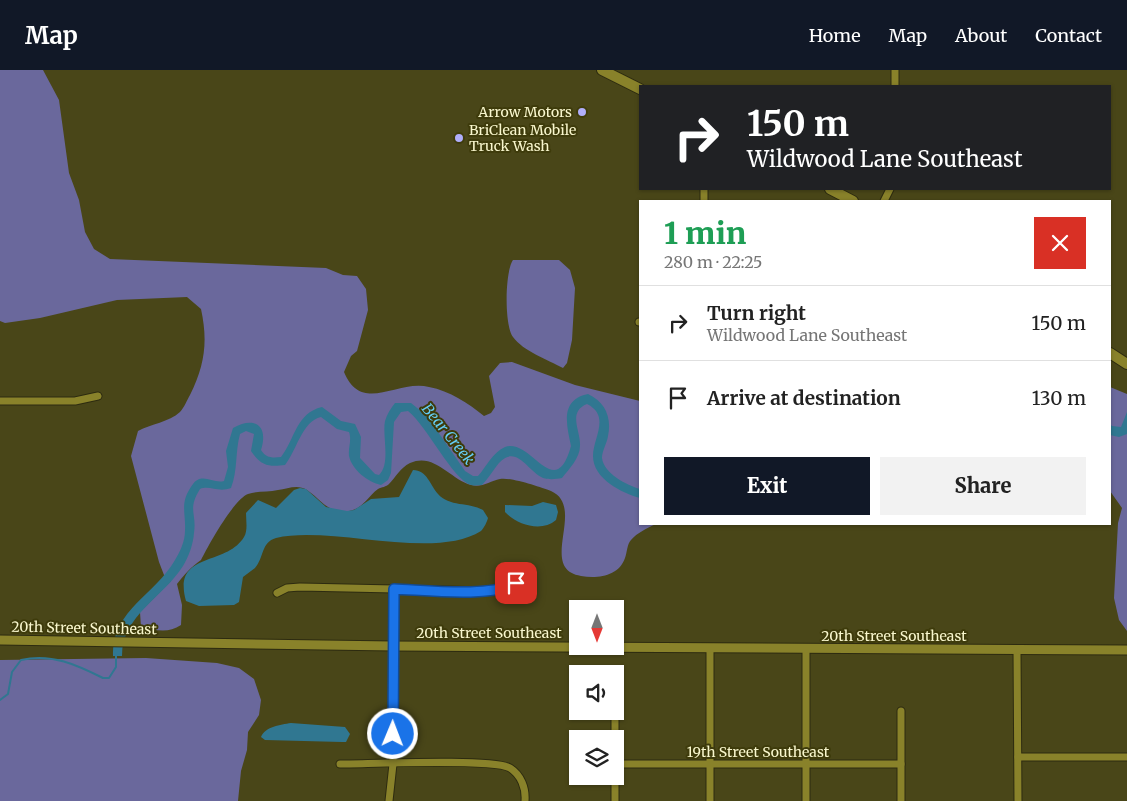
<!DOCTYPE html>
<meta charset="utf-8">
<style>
body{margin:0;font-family:Merriweather,serif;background:#f2f2f2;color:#222;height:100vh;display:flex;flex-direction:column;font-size:19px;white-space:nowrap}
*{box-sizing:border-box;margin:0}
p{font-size:16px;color:#767676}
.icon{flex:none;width:28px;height:28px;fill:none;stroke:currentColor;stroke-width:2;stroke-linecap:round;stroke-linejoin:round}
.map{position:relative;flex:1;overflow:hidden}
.details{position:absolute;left:639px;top:130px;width:472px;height:325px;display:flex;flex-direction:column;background:#fff;border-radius:0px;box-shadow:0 1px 4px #0004}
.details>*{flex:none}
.hud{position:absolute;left:639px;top:15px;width:472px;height:105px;border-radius:0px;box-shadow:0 1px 4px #0004;background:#202124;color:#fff;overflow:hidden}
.needle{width:32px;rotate:180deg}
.fabs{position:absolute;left:569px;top:530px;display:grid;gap:10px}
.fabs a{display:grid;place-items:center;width:55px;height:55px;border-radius:0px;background:#fff;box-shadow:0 1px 4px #0004;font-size:25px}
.pin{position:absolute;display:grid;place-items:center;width:42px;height:42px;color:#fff;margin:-21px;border-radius:10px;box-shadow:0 2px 8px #0006}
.me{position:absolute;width:55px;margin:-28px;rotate:1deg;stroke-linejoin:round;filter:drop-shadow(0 0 4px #0008)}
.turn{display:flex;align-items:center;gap:18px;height:105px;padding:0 25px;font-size:22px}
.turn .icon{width:65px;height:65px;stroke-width:2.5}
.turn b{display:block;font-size:35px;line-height:42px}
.round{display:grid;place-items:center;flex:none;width:52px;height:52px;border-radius:0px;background:#f2f2f2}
.summary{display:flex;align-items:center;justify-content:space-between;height:85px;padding:0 25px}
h1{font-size:30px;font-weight:800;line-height:38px;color:#1e9e55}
.button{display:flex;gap:10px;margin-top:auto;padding:10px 25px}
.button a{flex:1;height:58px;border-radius:0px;background:#111827;color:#fff;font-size:20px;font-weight:800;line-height:58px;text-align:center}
.button a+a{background:#f2f2f2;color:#222}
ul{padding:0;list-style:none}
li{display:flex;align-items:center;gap:15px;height:75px;padding:0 25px;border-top:1px solid #e0e0e0}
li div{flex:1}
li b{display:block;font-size:19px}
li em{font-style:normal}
header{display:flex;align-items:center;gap:30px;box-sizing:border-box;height:70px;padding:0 25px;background:#111827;color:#fff}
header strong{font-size:24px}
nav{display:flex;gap:28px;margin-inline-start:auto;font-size:18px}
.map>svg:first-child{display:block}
.forest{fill:#6a689c}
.water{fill:#307791}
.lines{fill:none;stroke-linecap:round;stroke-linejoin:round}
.stream{stroke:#307791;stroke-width:2}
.minor-casing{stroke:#2d2b10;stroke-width:9}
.tertiary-casing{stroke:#2d2b10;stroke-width:11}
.secondary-casing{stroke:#2d2b10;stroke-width:12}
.minor{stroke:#89822a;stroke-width:7}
.tertiary{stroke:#89822a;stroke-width:9}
.secondary{stroke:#89822a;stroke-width:10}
.route-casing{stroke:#114b97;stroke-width:12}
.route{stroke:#1a73e8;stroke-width:9}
.poi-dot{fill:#b0aefa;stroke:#3e3b0b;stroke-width:2}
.labels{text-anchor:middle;stroke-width:4;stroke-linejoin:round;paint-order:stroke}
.poi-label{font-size:14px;fill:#f9f7ce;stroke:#3e3b0b;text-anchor:end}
.street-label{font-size:14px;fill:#f9f7ce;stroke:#3e3b0b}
.water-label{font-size:15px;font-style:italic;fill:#65cdf4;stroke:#3e3b0b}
</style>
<header>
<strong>Map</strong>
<nav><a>Home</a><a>Map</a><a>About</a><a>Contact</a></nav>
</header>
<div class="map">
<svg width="1127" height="731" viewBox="0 0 1127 731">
<rect width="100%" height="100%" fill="#494618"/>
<g class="forest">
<path d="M0,0H43L59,30L69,103L79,130L85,162L94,179L110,189L326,198L343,205L357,206L366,219L368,240L357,281L351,286L344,302C362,345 397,309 429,317C450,321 468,333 484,346L491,343L495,337L489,306L500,293L512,292L575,315L640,331V454H656C647,458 637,463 631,470C627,474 627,483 625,488C619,506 598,509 581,506C537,499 587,437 551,421C540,417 511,407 500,409C490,411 482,418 471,415C450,409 434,382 410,393C400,398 396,407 389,414C386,417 382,417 378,419C368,426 363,439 349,441C326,443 322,430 307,420C297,414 288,419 278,420C269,422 257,421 248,424C234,429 208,476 201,490C192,496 183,506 177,514L182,535L181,555C168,564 155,560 141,557L140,542L171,511L164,505L159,492L131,386L138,361C151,354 169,352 180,342C184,338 187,330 190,325C205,295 208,271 201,239L187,227L117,230L40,248L5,253L0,251Z"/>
<path d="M513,190H559L570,200L575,218L572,270L567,293L563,298C548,290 523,281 513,267C504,255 505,201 513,190Z"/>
<path d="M1110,317L1127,324V561L1119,550L1114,528L1118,453L1122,438L1110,421Z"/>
<path d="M146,588L217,593L239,598L254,609L261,630L259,645L248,662L247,680L241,701L238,731H0V590Z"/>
</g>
<g class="water">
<path d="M588,324C605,332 612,347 608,366C607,373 602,381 602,388C604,404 627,415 640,419V428C622,423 593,409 593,386C593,368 611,346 587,334C567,342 581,361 580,376C580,388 569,399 562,408C556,409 550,410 543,408C527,401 517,374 499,393C493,400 489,408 482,415C479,415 474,416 471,415C453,410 427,356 408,341L401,342L394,352L391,403L388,410L381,415C368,412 352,400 349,386C348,377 352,371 349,362L337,359L321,347C302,351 296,382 285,395C269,397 261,396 251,381L254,364L246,361L240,364C235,382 238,400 231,418C218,423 210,415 200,419C187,440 197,443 194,463C193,475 189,486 183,496C163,528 122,545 122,586H113C111,541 155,525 175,490C180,482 185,471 185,461C186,441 179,433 193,414C202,402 213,414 224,411L228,397L226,381L233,358C254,346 269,355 261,380C266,388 272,388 281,387C295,369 296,343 322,337L341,351L355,354L361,367L360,388L375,404L379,405C391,394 382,366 385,351C387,344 391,338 395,333H411L427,346L465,401L473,406H478C487,396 492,383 505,377C531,367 555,434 571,376C567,356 559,330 588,324Z"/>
<path d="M1127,342V364L1119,367L1110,365V354L1112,356L1121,357Z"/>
<path d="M413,400C427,400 430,415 438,424C449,437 469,432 483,440L488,448C487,452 484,458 481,461C434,491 331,455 276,468C261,472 264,488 255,498C251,501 247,504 243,507L239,532L234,535L199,536L186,531C172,481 226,497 244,467C248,460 246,451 246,443L258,430L276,438L294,420L300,418L306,419L326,437L347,441L354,440L371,429L399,427Z"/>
<path d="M543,432L556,435L558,442L556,450C541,463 516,454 505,442V435L532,436Z"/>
<path d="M291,653L345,657L350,664L346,672H342L265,670L261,667C266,656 280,655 291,653Z"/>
</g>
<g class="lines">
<path class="stream" d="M0,630L8,624L12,602L21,590C52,583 77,595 103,608H109L116,597V585"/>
<defs>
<g id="minor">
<path d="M895,0V16"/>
<path d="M704,131V119"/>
<path d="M884,131L890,119"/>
<path d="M639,252H640"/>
<path d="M0,331H75L98,326"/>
<path d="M277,523L287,518L300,517L489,521L508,518L516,513"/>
<path d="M806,579V731"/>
<path d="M1017,580L1018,731"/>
<path d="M1018,687H1127"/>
<path d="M340,694C367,694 494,688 510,698C521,705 526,718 525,731"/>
<path d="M615,694H901"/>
<path d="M389,731L393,694L394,519"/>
<path d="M615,731V643"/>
<path d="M710,731V579"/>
<path d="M901,731V641"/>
</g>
<path id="tertiary" d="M0,570L393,576L1127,580"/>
<g id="secondary">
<path d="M602,0L640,19"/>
<path d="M830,119L853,131"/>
<path d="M1110,283L1127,294"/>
</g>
</defs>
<use href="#minor" class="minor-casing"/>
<use href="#tertiary" class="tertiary-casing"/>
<use href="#secondary" class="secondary-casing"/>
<use href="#minor" class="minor"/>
<use href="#tertiary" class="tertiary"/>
<use href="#secondary" class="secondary"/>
</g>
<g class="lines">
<defs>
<path id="route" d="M393,664L394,519C425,520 491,528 516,513"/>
</defs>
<use href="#route" class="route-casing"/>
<use href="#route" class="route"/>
</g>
<g class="poi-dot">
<circle cx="582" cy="42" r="5"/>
<circle cx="459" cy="68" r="5"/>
</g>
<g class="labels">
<g class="poi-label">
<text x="572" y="47">Arrow Motors</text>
<text x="469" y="65" text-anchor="start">BriClean Mobile<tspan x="469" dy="16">Truck Wash</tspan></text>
</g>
<g class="street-label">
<text transform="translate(84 558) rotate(1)" y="5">20th Street Southeast</text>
<text x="489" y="568">20th Street Southeast</text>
<text x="894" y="571">20th Street Southeast</text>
<text x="758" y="687">19th Street Southeast</text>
</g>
<g class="water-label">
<text transform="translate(448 364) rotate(51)" y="5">Bear Creek</text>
</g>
</g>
</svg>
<div class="fabs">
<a><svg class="needle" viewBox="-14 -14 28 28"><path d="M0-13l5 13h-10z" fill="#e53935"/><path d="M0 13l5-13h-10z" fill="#767676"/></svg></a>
<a><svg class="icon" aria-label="sound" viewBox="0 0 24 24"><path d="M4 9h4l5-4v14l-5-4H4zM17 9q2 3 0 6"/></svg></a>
<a><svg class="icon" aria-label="layers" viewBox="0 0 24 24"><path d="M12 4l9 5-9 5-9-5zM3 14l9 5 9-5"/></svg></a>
</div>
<div class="pin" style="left:516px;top:513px;background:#d93025"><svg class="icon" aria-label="arrive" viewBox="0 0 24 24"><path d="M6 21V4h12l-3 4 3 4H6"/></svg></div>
<svg class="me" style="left:393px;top:664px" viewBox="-20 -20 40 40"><circle r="17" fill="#1a73e8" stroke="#fff" stroke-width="3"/><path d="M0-11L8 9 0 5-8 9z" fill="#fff"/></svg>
<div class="hud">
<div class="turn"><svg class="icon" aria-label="right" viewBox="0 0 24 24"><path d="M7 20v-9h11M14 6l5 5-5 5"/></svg><div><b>150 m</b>Wildwood Lane Southeast</div></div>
</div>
<section class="details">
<div class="summary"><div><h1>1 min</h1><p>280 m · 22:25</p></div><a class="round" style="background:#d93025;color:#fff"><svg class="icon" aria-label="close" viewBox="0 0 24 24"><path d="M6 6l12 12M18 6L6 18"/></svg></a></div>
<ul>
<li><svg class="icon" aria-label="right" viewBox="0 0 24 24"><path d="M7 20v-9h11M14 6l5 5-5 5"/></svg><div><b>Turn right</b><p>Wildwood Lane Southeast</p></div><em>150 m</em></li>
<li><svg class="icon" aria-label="arrive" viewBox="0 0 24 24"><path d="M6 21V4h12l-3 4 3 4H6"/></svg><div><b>Arrive at destination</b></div><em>130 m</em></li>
</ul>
<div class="button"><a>Exit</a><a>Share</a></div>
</section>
</div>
